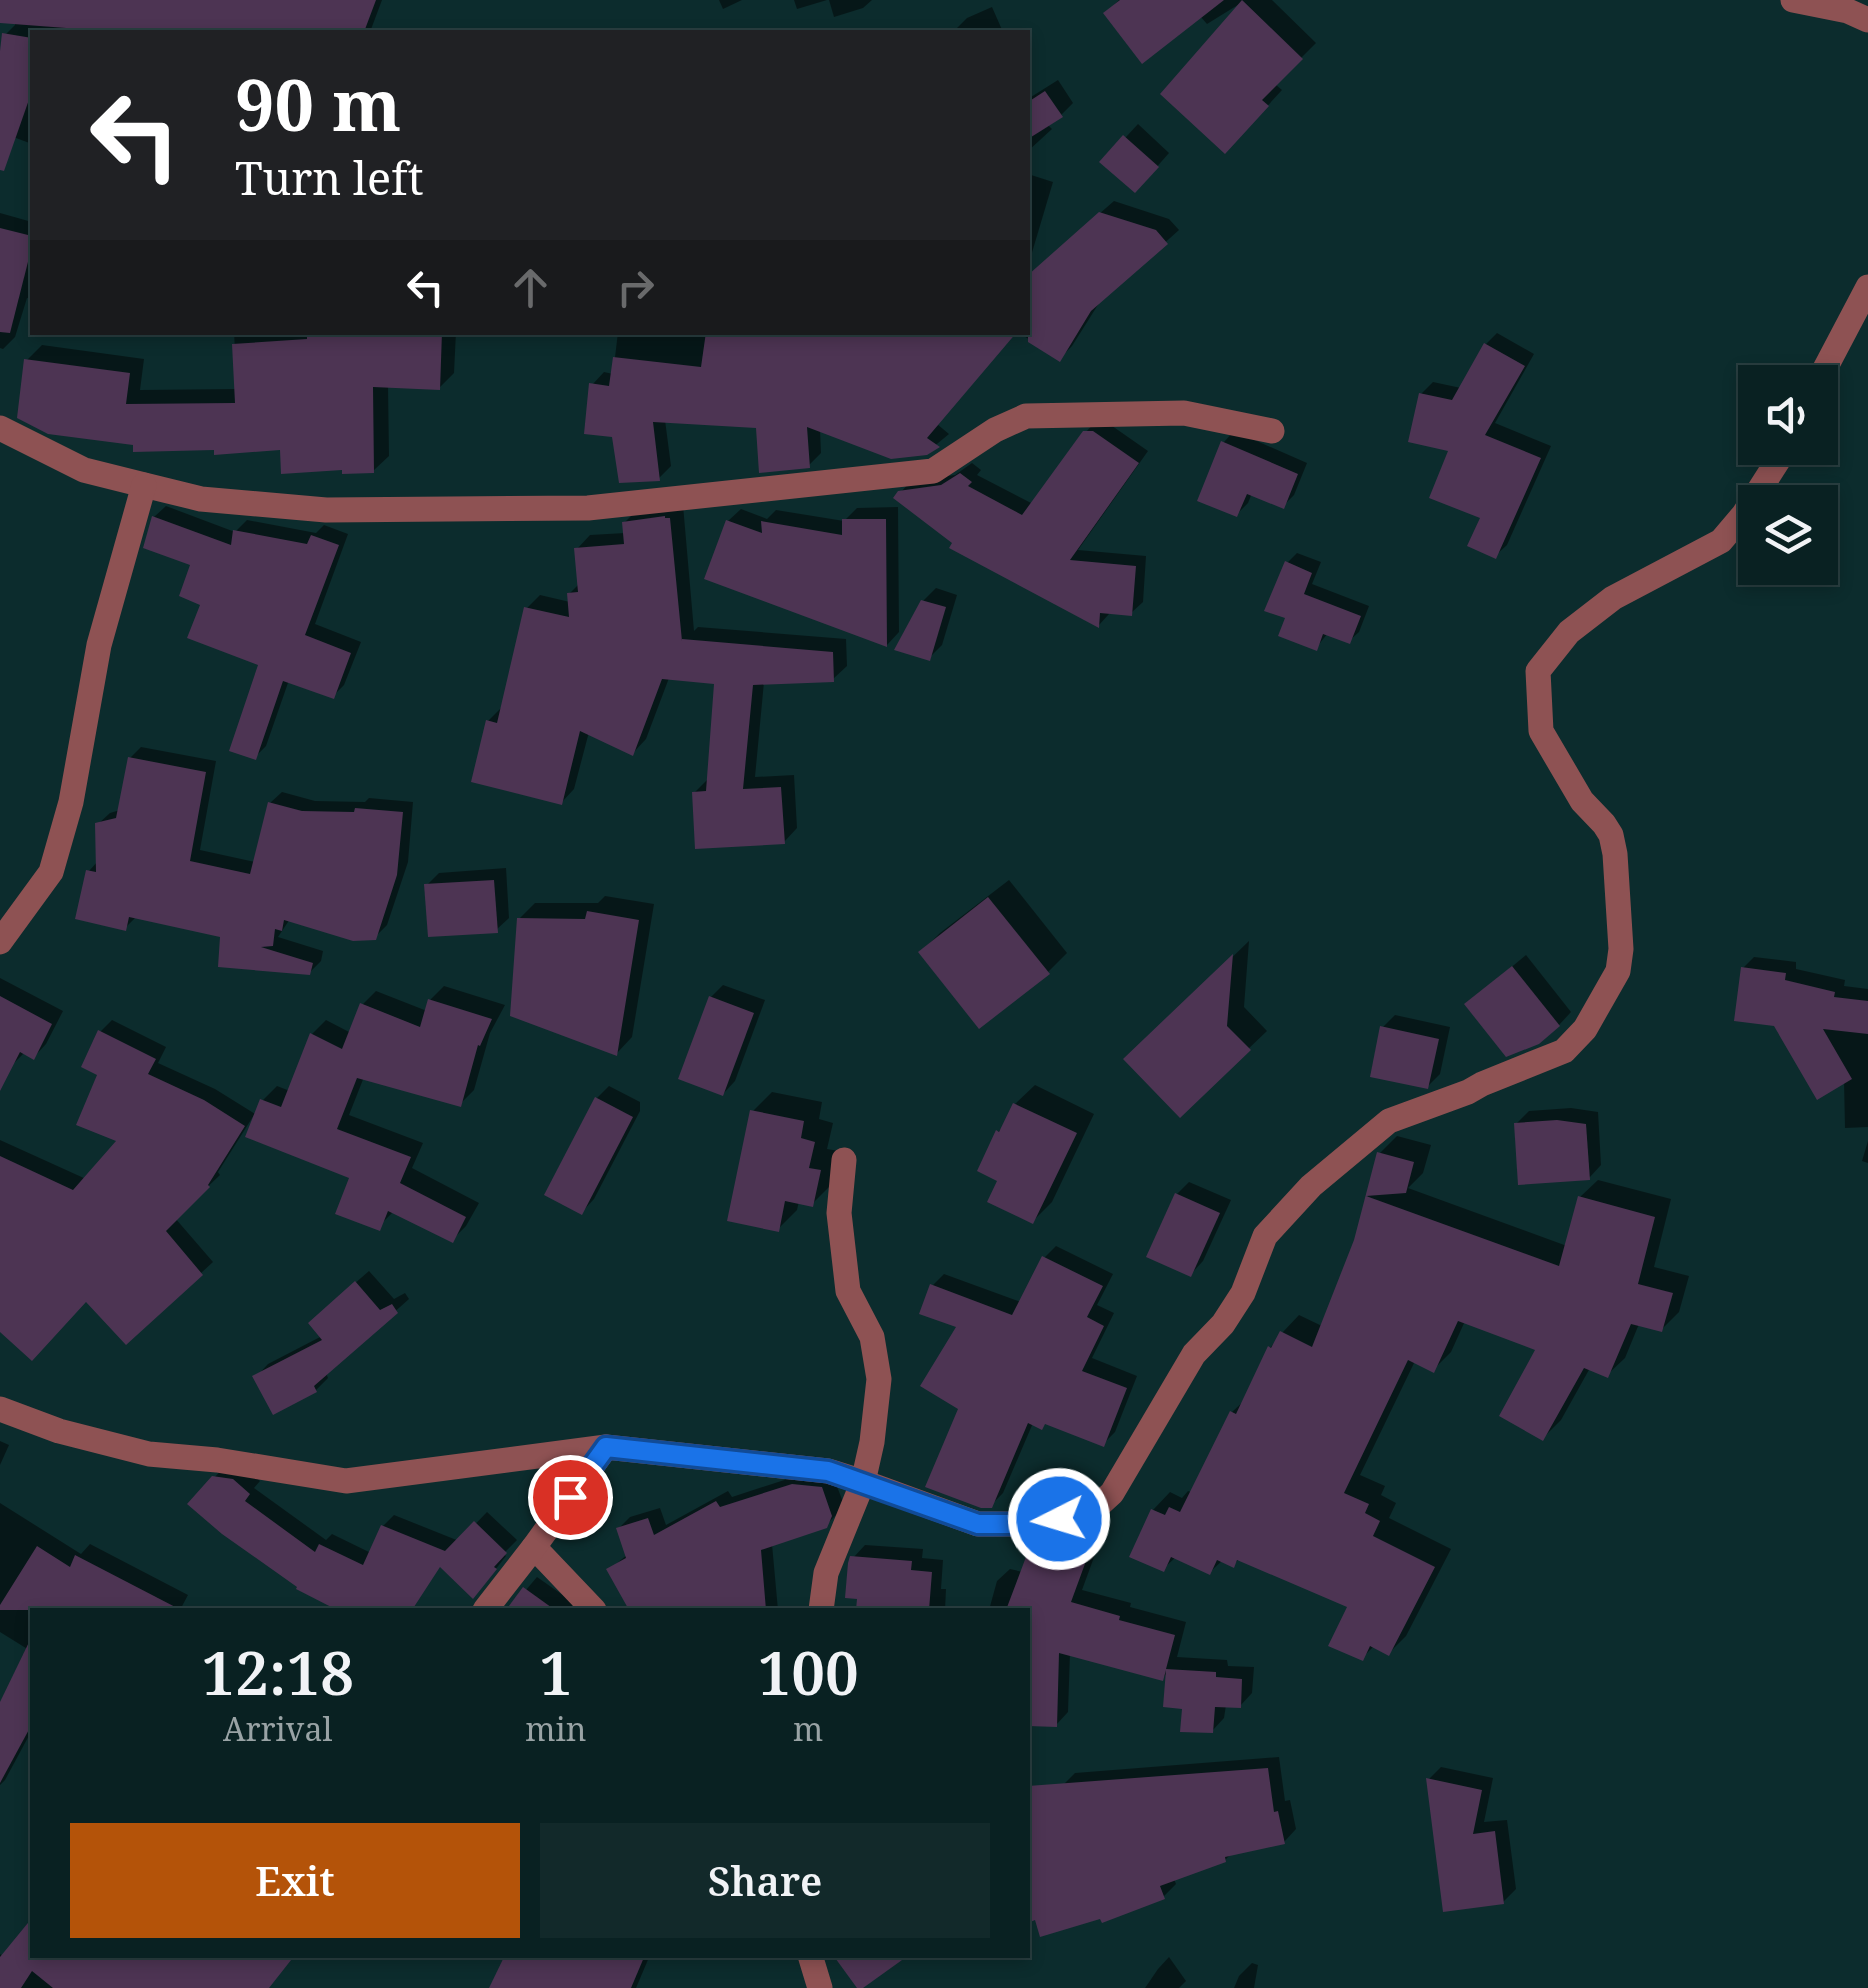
<!DOCTYPE html>
<style>
body{margin:0;font-family:"Noto Serif",serif;background:#12292a;color:#f1f3f6;height:100vh;display:flex;flex-direction:column;font-size:38px;white-space:nowrap}
*{box-sizing:border-box;margin:0}
p{font-size:32px;color:#99a3a5}
.icon{flex:none;width:55px;height:55px;fill:none;stroke:currentColor;stroke-width:2;stroke-linecap:round;stroke-linejoin:round}
.map{position:relative;flex:1;overflow:hidden}
.sheet{position:absolute;left:30px;top:1608px;width:1000px;height:350px;display:flex;flex-direction:column;background:#092122;border-radius:0px;box-shadow:0 5px 15px #0003,0 0 0 2px #293e40}
.sheet>*{flex:none}
.banner{position:absolute;left:30px;top:30px;width:1000px;height:305px;border-radius:0px;box-shadow:0 5px 15px #0003,0 0 0 2px #293e40;background:#202124;color:#fff;overflow:hidden}
.buttons{position:absolute;left:1738px;top:365px;display:grid;gap:20px}
.buttons a{display:grid;place-items:center;width:100px;height:100px;border-radius:0px;background:#092122;box-shadow:0 5px 15px #0003,0 0 0 2px #293e40;font-size:50px}
.pin{position:absolute;display:grid;place-items:center;width:85px;height:85px;color:#fff;margin:-42px;border:5px solid #fff;border-radius:50%;box-shadow:0 2px 10px #0007}
.me{position:absolute;width:110px;margin:-55px;rotate:265deg;stroke-linejoin:round;filter:drop-shadow(0 0 8px #0008)}
.turn{display:flex;align-items:center;gap:35px;height:210px;padding:0 40px;font-size:45px}
.turn .icon{width:130px;height:130px;stroke-width:2.5}
.turn b{display:block;font-size:70px;line-height:85px}
.lanes{display:flex;align-items:center;height:95px;padding:0 40px;background:#0003;justify-content:center;gap:50px;direction:ltr}
.lanes .off{opacity:.35}
.eta{display:flex;justify-content:space-evenly;align-items:center;height:170px;text-align:center}
.eta b{font-size:60px;font-weight:600;line-height:70px}
.action{display:flex;gap:20px;margin-top:auto;padding:20px 40px}
.action a{flex:1;height:115px;border-radius:0px;background:#b45309;color:#fff;font-size:40px;font-weight:600;line-height:115px;text-align:center}
.action a+a{background:#12292a;color:#f1f3f6}
.map>svg:first-child{display:block}
.shadow{fill:#0007}
.building{fill:#4d3453}
.lines{fill:none;stroke-linecap:round;stroke-linejoin:round}
.street{stroke:#8e5253;stroke-width:25}
.route-casing{stroke:#114b97;stroke-width:25}
.route{stroke:#1a73e8;stroke-width:18}
</style>
<div class="map">
<svg width="1868" height="1988" viewBox="0 0 1868 1988">
<rect width="100%" height="100%" fill="#0c2c2d"/>
<g class="shadow">
<path d="M17,0H382L370,32H32V144L0,132V69L5,35L15,25Z"/>
<path d="M719,0H742L723,9Z"/>
<path d="M794,0H827L797,9Z"/>
<path d="M829,0H872L863,8L834,17Z"/>
<path d="M1119,0H1272L1316,43L1275,84L1282,90L1239,137L1241,3L1207,24L1200,16L1106,13Z"/>
<path d="M992,7L1003,32H926L955,30L967,18Z"/>
<path d="M1058,80L1073,103L1061,115L1047,124L1052,129L1028,151V89L1031,97Z"/>
<path d="M1138,124L1169,153L1147,178L1103,162Z"/>
<path d="M1028,174L1053,182L1028,266Z"/>
<path d="M1114,201L1169,219L1179,230L1101,300L1072,346L1060,358L1017,332H1028V276Z"/>
<path d="M0,213L32,222V299L27,298L15,337L3,349L0,348Z"/>
<path d="M234,332H456L454,373L439,388L388,385L389,456L373,471L345,467L282,447L216,448L136,443L27,360L42,345L144,359L140,390L237,389Z"/>
<path d="M618,332H1016L937,424L949,434L926,453L820,429L821,453L809,465L759,426L665,420L671,466L659,478L614,435L592,385L604,372L613,374Z"/>
<path d="M1497,333L1534,354L1495,423L1551,446L1507,545L1495,556L1483,517L1452,449L1421,394L1433,382L1461,388L1486,344Z"/>
<path d="M1096,421H1105L1148,451L1078,550L1146,556L1143,602L1131,613L1109,614L1099,625L955,542L900,493L911,481L955,475L972,463L981,470L977,475L1033,504L1085,433Z"/>
<path d="M1234,431L1307,463L1294,495L1283,506L1252,493L1248,503L1237,514L1200,500L1224,442Z"/>
<path d="M683,505L694,631L698,627L846,639L847,666L833,679L764,682L755,777L794,775L797,828L784,842L694,793L708,779L717,682L669,678L646,739L633,753L589,732L574,789L561,803L488,721L502,707L527,608L540,595L570,602L569,594L580,583L577,549L590,535L625,533L624,523L638,509Z"/>
<path d="M166,506L235,532L247,520L316,533L324,525L348,534L315,624L361,642L344,685L333,696L289,680L266,746L255,757L262,663L204,603L194,563L154,517Z"/>
<path d="M898,507L899,632L887,645L728,521L741,509L767,519L776,510L844,521L857,508Z"/>
<path d="M1297,553L1321,562L1312,584L1369,606L1359,632L1349,641L1328,633L1316,648L1288,617L1287,563Z"/>
<path d="M936,588L957,595L942,645L929,658L923,601Z"/>
<path d="M141,747L216,761L200,850L255,862L270,803L282,792L315,801L365,802L369,798L413,802L408,862L387,925L375,937L290,919L278,937L323,951L321,961L309,973L223,935L137,916L125,928L89,871L98,861V824L110,813L120,810L130,758Z"/>
<path d="M506,868L509,918L496,930L427,885L439,873Z"/>
<path d="M1009,880L1067,953L1048,972L921,952L940,933Z"/>
<path d="M605,896L654,904L632,1037L617,1053L519,919L535,903H598Z"/>
<path d="M1249,941L1244,1007L1267,1031L1180,1114L1127,1059Z"/>
<path d="M1526,955L1571,1012L1559,1025L1467,1004Z"/>
<path d="M1754,957L1796,962V969L1845,980L1844,986L1868,989V1127L1845,1128L1844,1081L1743,968Z"/>
<path d="M0,978L63,1011L46,1044L34,1057L25,1052L11,1066L0,1060Z"/>
<path d="M723,985L765,1000L735,1081L723,1094L711,997Z"/>
<path d="M444,986L505,1005L490,1033L474,1090L460,1104L364,1077L349,1115L423,1143L412,1168L479,1203L466,1226L452,1240L394,1211L380,1225L352,1176L254,1115L218,1172L220,1175L175,1218L213,1262L126,1342L86,1299L0,1329V1140L86,1179L120,1140L100,1074V1032L112,1020L166,1047L158,1063L215,1089L257,1115L263,1100L277,1086L290,1091L312,1034L326,1020L351,1033L362,1005L376,991L427,1011L430,1000Z"/>
<path d="M1395,1015L1450,1027L1440,1074L1427,1087L1382,1028Z"/>
<path d="M1035,1085L1094,1114L1052,1202L1033,1221L1001,1180L998,1132L1006,1124L1015,1104Z"/>
<path d="M609,1086L640,1102V1111L594,1199L582,1212L597,1098Z"/>
<path d="M772,1092L822,1102L819,1119L833,1123L827,1149L839,1151L832,1184L812,1204L799,1201L797,1210L778,1229L753,1111Z"/>
<path d="M1571,1108L1598,1112L1601,1165L1589,1178L1516,1124L1529,1111Z"/>
<path d="M1397,1136L1431,1145L1423,1173L1408,1188L1567,1246L1580,1197L1598,1180L1671,1199L1654,1267L1689,1276L1679,1312L1661,1330L1639,1324L1625,1358L1607,1375L1590,1368L1561,1420L1543,1438L1539,1349L1465,1321L1451,1352L1433,1370L1415,1361L1360,1475L1385,1486L1381,1495L1396,1503L1389,1518L1451,1549L1406,1636L1389,1653L1374,1646L1362,1658L1351,1606L1240,1558L1233,1565L1223,1560L1210,1572L1176,1557L1163,1569L1153,1510L1170,1492L1182,1498L1188,1491L1193,1493L1232,1412L1246,1399L1270,1348L1282,1333L1299,1315L1322,1326L1356,1240L1380,1153Z"/>
<path d="M1868,1141V1163L1862,1161Z"/>
<path d="M1189,1182L1231,1200L1203,1261L1191,1274L1177,1194Z"/>
<path d="M1056,1246L1113,1274L1097,1305L1114,1313L1092,1358L1137,1376L1115,1432L1103,1444L1047,1422L1033,1423L1003,1493L991,1505L961,1408L959,1326L932,1286L944,1274L1021,1302L1044,1258Z"/>
<path d="M369,1271L394,1299L405,1293L409,1299L326,1373L328,1378L316,1390L256,1377L268,1364L322,1336L323,1311Z"/>
<path d="M0,1441L9,1445L0,1465Z"/>
<path d="M226,1465L245,1468L260,1481L254,1488L326,1540L332,1534L371,1553L383,1526L394,1515L459,1541L487,1512L517,1540L503,1554L506,1556L484,1584L445,1555L409,1610H326L330,1604L214,1478Z"/>
<path d="M806,1473L833,1476L843,1502L838,1513L825,1526L772,1544L778,1610H656L610,1569L628,1554L618,1529L630,1517L660,1508L666,1525L728,1491L732,1497Z"/>
<path d="M0,1503L81,1554L90,1544L188,1595L180,1610H32V1730L5,1780L0,1785V1706L29,1650L0,1632Z"/>
<path d="M1046,1530L1097,1549L1082,1590L1131,1603L1130,1607L1186,1622L1177,1657L1227,1660L1228,1666L1254,1667L1252,1693L1240,1706L1226,1705L1224,1718L1212,1731L1185,1706L1168,1672L1163,1678L1070,1653L1068,1712L1056,1725L1028,1724V1610H989L997,1581L1010,1569L1023,1572L1034,1543Z"/>
<path d="M865,1545L923,1549L922,1558L943,1560L941,1589H946L945,1610H858L853,1558Z"/>
<path d="M537,1577L574,1603L569,1610H509Z"/>
<path d="M1279,1757L1285,1801L1290,1800L1296,1829L1284,1842L1232,1853L1225,1860L1174,1879L1176,1884L1164,1896L1102,1916L1037,1917L1028,1920V1791L1063,1788V1785L1075,1773Z"/>
<path d="M1441,1767L1493,1778L1484,1822L1507,1820L1516,1889L1503,1902L1429,1779Z"/>
<path d="M32,1922V1955H111L90,1988H0V1954L4,1957Z"/>
<path d="M508,1955H650L636,1988H492Z"/>
<path d="M1169,1957L1186,1981L1179,1988H1145L1158,1969Z"/>
<path d="M1252,1963L1258,1965L1254,1988H1234L1239,1976Z"/>
</g>
<g class="building">
<path d="M0,0H376L364,32H119L0,23Z"/>
<path d="M1120,0H1224L1142,64L1103,13Z"/>
<path d="M1242,0L1303,59L1262,100L1269,106L1225,154L1160,94Z"/>
<path d="M2,33L32,38V91L4,171L0,170V51Z"/>
<path d="M1045,91L1063,117L1028,139V102Z"/>
<path d="M1123,135L1159,167L1135,193L1099,162Z"/>
<path d="M1099,212L1156,230L1168,244L1091,311L1060,362L1028,342V275Z"/>
<path d="M0,228L32,236V246L10,333L0,332Z"/>
<path d="M307,332H442L440,390L373,387L374,473L342,474V470L281,474L280,450L214,455V450L133,452V445L48,434L17,418L24,359L130,373L126,404L235,403L232,344L307,339Z"/>
<path d="M706,332H1017L927,438L940,447L927,455L891,459L807,427L810,468L759,473L756,428L653,422L660,481L619,483L612,437L584,434L589,383L609,386L613,357L701,367Z"/>
<path d="M1484,343L1525,366L1485,435L1541,458L1496,559L1467,546L1480,518L1429,498L1448,451L1408,442L1419,393L1452,400Z"/>
<path d="M1083,431H1093L1139,463L1070,560L1136,566L1132,616L1100,613L1099,628L949,548L952,543L893,498L898,491L941,485L960,473L972,482L968,486L1022,515Z"/>
<path d="M1221,441L1298,474L1284,509L1247,494L1237,517L1197,501Z"/>
<path d="M152,516L231,545L233,530L307,544L311,535L339,545L305,635L351,653L334,699L283,681L256,760L229,751L258,665L187,638L200,605L179,596L190,565L143,548Z"/>
<path d="M665,516V518H670L682,641V639L833,652L834,682L753,685L743,789L781,787L785,844L695,849L692,792L706,791L714,684L662,679L633,756L580,731L562,805L471,782L486,720L497,723L524,607L569,617L567,593L578,592L574,548L624,544L622,522Z"/>
<path d="M842,519H886L887,647L704,579L726,520L762,533L761,521L842,535Z"/>
<path d="M1285,561L1312,573L1304,594L1361,616L1350,644L1323,634L1317,651L1278,636L1285,618L1264,611Z"/>
<path d="M921,600L946,607L930,661L894,650Z"/>
<path d="M128,757L206,772L190,861L250,874L268,802L302,811L354,812L355,808L403,812L397,875L376,940L353,941L284,920L282,931L275,929L273,946L261,947L313,963L310,975L218,967L220,937L129,917L126,931L75,919L86,870L96,872L95,823L116,818Z"/>
<path d="M494,880L498,933L428,937L424,884Z"/>
<path d="M988,897L1050,974L979,1029L918,952Z"/>
<path d="M587,911L639,920L617,1056L510,1016L517,918L585,919Z"/>
<path d="M1233,954L1227,1026L1251,1050L1180,1118L1123,1059Z"/>
<path d="M1512,966L1560,1026L1539,1044L1506,1057L1464,1004Z"/>
<path d="M1741,967L1786,973L1785,980L1835,992L1834,997L1868,1001V1034L1823,1029L1852,1079L1817,1100L1774,1026L1734,1021Z"/>
<path d="M0,996L52,1024L34,1060L20,1052L0,1091Z"/>
<path d="M709,996L754,1013L723,1096L678,1079Z"/>
<path d="M428,999L492,1019L480,1046L478,1045L461,1107L357,1078L337,1129L411,1157L400,1183L466,1217L453,1243L388,1211L380,1231L335,1214L349,1178L245,1137L260,1099L281,1107L310,1033L342,1049L360,1003L420,1027Z"/>
<path d="M1380,1026L1439,1039L1428,1089L1370,1077Z"/>
<path d="M98,1030L156,1059L148,1074L204,1100L245,1126L208,1185L210,1187L166,1231L203,1275L126,1345L86,1302L32,1361L0,1332V1156L73,1190L116,1141L76,1125L97,1075L81,1067Z"/>
<path d="M595,1097L633,1117L582,1215L544,1195Z"/>
<path d="M1013,1103L1077,1133L1033,1224L987,1202L997,1181L977,1171L996,1130L999,1132Z"/>
<path d="M750,1110L804,1121L801,1138L815,1142L809,1168L821,1170L813,1207L785,1201L779,1232L727,1221Z"/>
<path d="M1557,1120L1586,1124L1590,1180L1518,1185L1514,1123Z"/>
<path d="M1377,1152L1414,1162L1406,1193L1366,1196L1559,1266L1578,1196L1655,1217L1638,1284L1673,1293L1662,1332L1631,1324L1608,1378L1584,1368L1543,1441L1499,1416L1535,1350L1458,1321L1434,1373L1408,1360L1344,1493L1369,1504L1365,1513L1380,1521L1373,1536L1435,1567L1389,1656L1370,1646L1363,1661L1328,1646L1347,1607L1237,1560L1234,1568L1217,1560L1210,1575L1171,1557L1164,1572L1129,1557L1151,1509L1165,1515L1169,1507L1180,1512L1230,1411L1236,1414L1268,1346L1271,1348L1280,1331L1312,1347L1354,1240Z"/>
<path d="M1175,1193L1220,1213L1191,1277L1146,1257Z"/>
<path d="M1042,1256L1103,1286L1087,1317L1104,1326L1082,1371L1127,1388L1104,1447L1045,1424L1042,1430L1028,1423L992,1508H981L925,1487L958,1409L920,1386L956,1327L919,1314L930,1284L1012,1315Z"/>
<path d="M355,1281L380,1310L392,1304L398,1313L314,1386L317,1392L273,1415L252,1376L322,1340L308,1323Z"/>
<path d="M212,1476L233,1479L250,1494L245,1501L315,1552L319,1544L363,1565L381,1525L445,1551L474,1521L507,1553L494,1567L497,1569L473,1599L440,1567L412,1610H337L296,1589L297,1587L222,1534L187,1504Z"/>
<path d="M792,1484L822,1487L832,1516L827,1528L761,1550L766,1610H629L606,1569L626,1558L616,1528L648,1518L654,1535L716,1501L720,1507Z"/>
<path d="M1032,1541L1086,1561L1071,1602L1120,1616L1119,1620L1175,1635L1166,1669L1216,1672V1677L1242,1679L1241,1708L1215,1707L1213,1733L1180,1732L1182,1709L1163,1707L1166,1670L1163,1681L1059,1653L1057,1727L1028,1726V1610H1006Z"/>
<path d="M37,1546L70,1567L75,1555L181,1610H0V1605Z"/>
<path d="M850,1556L912,1561L911,1570L932,1572L929,1610H856L857,1599L845,1598L848,1563Z"/>
<path d="M523,1587L555,1610H506Z"/>
<path d="M32,1636V1724L0,1783V1702Z"/>
<path d="M1268,1768L1274,1812L1278,1811L1285,1844L1225,1857L1226,1862L1160,1886L1165,1899L1102,1923L1100,1919L1040,1937L1035,1920L1028,1923V1786Z"/>
<path d="M1426,1778L1482,1790L1473,1834L1495,1831L1504,1904L1443,1912Z"/>
<path d="M32,1918V1955H295L269,1988H53L32,1971L21,1988H0V1957Z"/>
<path d="M505,1955H645L631,1988H489Z"/>
<path d="M833,1955H909L863,1988H857Z"/>
</g>
<g class="lines">
<g class="street">
<path d="M1793,0L1848,11L1868,20"/>
<path d="M1818,382L1868,287"/>
<path d="M0,428L84,470L144,485L201,499L326,510L588,508L933,471L995,430L1026,416L1184,413L1272,431"/>
<path d="M0,942L51,872L71,802L99,645L144,485"/>
<path d="M0,1409L59,1431L149,1454L217,1460L346,1481L606,1447L828,1471L863,1482L872,1442L879,1379L872,1337L848,1291L839,1213L844,1160"/>
<path d="M534,1547L594,1610"/>
<path d="M485,1610L534,1547L606,1447"/>
<path d="M821,1610L826,1573L863,1482L978,1524H1029L1089,1514L1112,1493L1194,1354L1223,1324L1243,1293L1265,1236L1311,1186L1389,1121L1468,1092L1482,1084L1564,1051L1585,1029L1618,971L1621,949L1615,854L1611,835L1604,824L1582,801L1541,731L1538,671L1569,632L1613,598L1721,541L1744,514L1786,448"/>
<path d="M810,1955L820,1988"/>
</g>
</g>
<g class="lines">
<defs>
<path id="route" d="M570,1497L606,1447L828,1471L978,1524H1029L1059,1519"/>
</defs>
<use href="#route" class="route-casing"/>
<use href="#route" class="route"/>
</g>
</svg>
<div class="buttons">
<a><svg class="icon" aria-label="sound" viewBox="0 0 24 24"><path d="M4 9h4l5-4v14l-5-4H4zM17 9q2 3 0 6"/></svg></a>
<a><svg class="icon" aria-label="layers" viewBox="0 0 24 24"><path d="M12 4l9 5-9 5-9-5zM3 14l9 5 9-5"/></svg></a>
</div>
<div class="pin" style="left:570px;top:1497px;background:#d93025"><svg class="icon" aria-label="arrive" viewBox="0 0 24 24"><path d="M6 21V4h12l-3 4 3 4H6"/></svg></div>
<svg class="me" style="left:1059px;top:1519px" viewBox="-20 -20 40 40"><circle r="17" fill="#1a73e8" stroke="#fff" stroke-width="3"/><path d="M0-11L8 9 0 5-8 9z" fill="#fff"/></svg>
<div class="banner">
<div class="turn"><svg class="icon" aria-label="left" viewBox="0 0 24 24"><path d="M17 20v-9H6M10 6l-5 5 5 5"/></svg><div><b>90 m</b>Turn left</div></div>
<div class="lanes"><svg class="icon" aria-label="left" viewBox="0 0 24 24"><path d="M17 20v-9H6M10 6l-5 5 5 5"/></svg><svg class="icon off" aria-label="ahead" viewBox="0 0 24 24"><path d="M12 20V5M6 11l6-6 6 6"/></svg><svg class="icon off" aria-label="right" viewBox="0 0 24 24"><path d="M7 20v-9h11M14 6l5 5-5 5"/></svg></div>
</div>
<section class="sheet">
<div class="eta">
<div><b>12:18</b><p>Arrival</p></div>
<div><b>1</b><p>min</p></div>
<div><b>100</b><p>m</p></div>
</div>
<div class="action"><a>Exit</a><a>Share</a></div>
</section>
</div>
